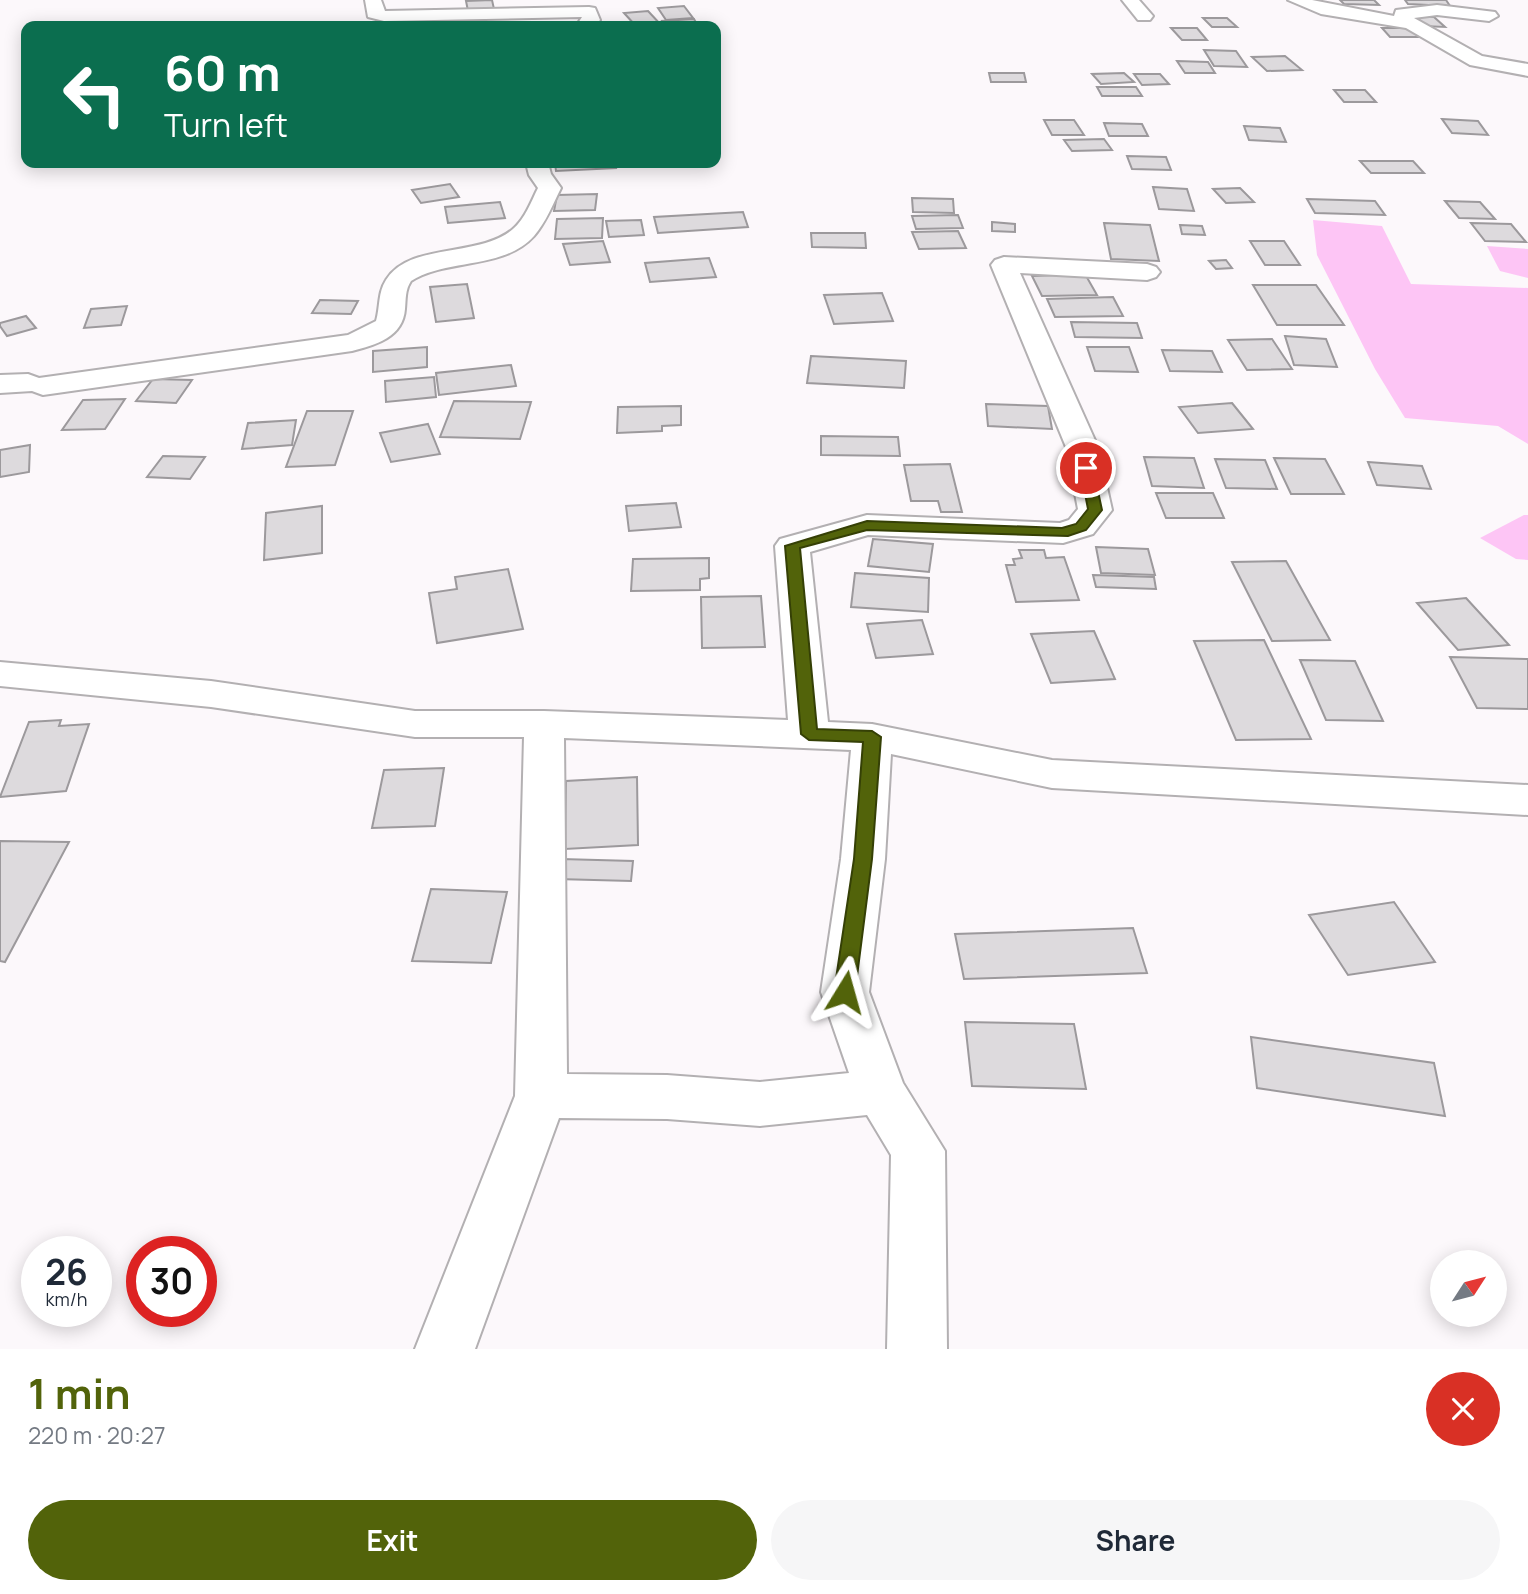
<!DOCTYPE html>
<meta charset="utf-8">
<style>
body{margin:0;font-family:Manrope,sans-serif;background:#f6f6f7;color:#1f2937;height:100vh;display:flex;flex-direction:column;font-size:26px;white-space:nowrap}
*{box-sizing:border-box;margin:0}
p{font-size:23px;color:#747a83}
.icon{flex:none;width:38px;height:38px;fill:none;stroke:currentColor;stroke-width:2;stroke-linecap:round;stroke-linejoin:round}
.map{position:relative;height:1349px;overflow:hidden}
.details{display:flex;flex-direction:column;background:#fff;flex:1}
.details>*{flex:none}
.banner{position:absolute;left:21px;top:21px;width:700px;height:147px;border-radius:14px;box-shadow:0 4px 18px #0003;background:#0b6e4f;color:#fff;overflow:hidden}
.needle{width:46px;rotate:54deg}
.controls{position:absolute;left:1430px;top:1250px;display:grid;gap:14px}
.controls a{display:grid;place-items:center;width:77px;height:77px;border-radius:50%;background:#fff;box-shadow:0 4px 18px #0003;font-size:35px}
.speed{position:absolute;left:21px;top:1236px;display:flex;gap:14px;font-size:35px;font-weight:700;text-align:center}
.speed>*{display:grid;place-content:center;width:91px;height:91px;border-radius:50%;background:#fff;box-shadow:0 4px 18px #0003;line-height:1}
.speed small{font-size:18px;font-weight:400}
.speed .limit{border:10px solid #d22;background:#fff;color:#111}
.pin{position:absolute;display:grid;place-items:center;width:60px;height:60px;color:#fff;margin:-30px;border:4px solid #fff;border-radius:50%;box-shadow:0 2px 7px #0007}
.me{position:absolute;width:77px;margin:-38px;rotate:8deg;stroke-linejoin:round;filter:drop-shadow(0 0 5px #0008)}
.turn{display:flex;align-items:center;gap:24px;height:147px;padding:0 28px;font-size:32px}
.turn .icon{width:91px;height:91px;stroke-width:2.5}
.turn b{display:block;font-size:49px;line-height:60px}
.round{display:grid;place-items:center;flex:none;width:74px;height:74px;border-radius:37px;background:#f6f6f7}
.summary{display:flex;align-items:center;justify-content:space-between;height:119px;padding:0 28px}
h1{font-size:42px;font-weight:700;line-height:52px;color:#52630a}
.primary-button{display:flex;gap:14px;margin-top:auto;padding:14px 28px}
.primary-button a{flex:1;height:80px;border-radius:42px;background:#52630a;color:#fff;font-size:28px;font-weight:700;line-height:80px;text-align:center}
.primary-button a+a{background:#f6f6f7;color:#1f2937}
.map>svg:first-child{display:block}
.green{fill:#fdc5f5}
.building{fill:#dddadd;stroke:#9c999c;stroke-width:2}
.lines{fill:none;stroke-linecap:round;stroke-linejoin:round}
.minor-casing{stroke:#b3b0b2;stroke-width:4}
.minor{fill:#fff;fill-rule:evenodd}
.route{fill:#52630a;stroke:#354006;stroke-width:2}
</style>
<div class="map">
<svg width="1528" height="1349" viewBox="0 0 1528 1349">
<rect width="100%" height="100%" fill="#fcf8fb"/>
<g class="green">
<path d="M1313,220L1382,226L1411,284L1528,288V444L1498,426L1405,418L1375,369L1317,255Z"/>
<path d="M1487,246L1528,249V278L1500,271Z"/>
<path d="M1524,515H1528V560L1516,559L1480,538Z"/>
</g>
<g class="building">
<path d="M492,0L494,9L468,11L466,1Z"/>
<path d="M1340,0H1374L1379,5L1344,4Z"/>
<path d="M1405,0H1446L1450,6L1408,4Z"/>
<path d="M684,6L693,18L666,20L658,8Z"/>
<path d="M648,11L662,26H619L635,25L624,13Z"/>
<path d="M1412,16L1434,17L1445,27L1422,26Z"/>
<path d="M1203,18H1227L1237,27H1212Z"/>
<path d="M694,19L698,26H664L662,21Z"/>
<path d="M1171,28H1197L1207,40H1182Z"/>
<path d="M1382,28H1412L1420,37H1390Z"/>
<path d="M1204,50L1236,51L1247,67L1214,66Z"/>
<path d="M1285,56L1302,70L1267,71L1252,57Z"/>
<path d="M1177,61L1208,62L1215,73H1185Z"/>
<path d="M989,73H1024L1026,82H991Z"/>
<path d="M1124,73L1134,82L1101,84L1092,74Z"/>
<path d="M1134,74H1160L1169,84L1142,85Z"/>
<path d="M1097,87H1136L1142,96H1102Z"/>
<path d="M1334,90H1365L1376,102H1344Z"/>
<path d="M1442,119L1478,121L1488,135L1452,133Z"/>
<path d="M1044,120H1074L1084,135H1052Z"/>
<path d="M1104,123L1142,124L1148,136H1109Z"/>
<path d="M1244,126L1280,128L1286,142L1249,140Z"/>
<path d="M1104,139L1112,150L1072,151L1064,140Z"/>
<path d="M1127,156L1166,157L1171,170L1132,169Z"/>
<path d="M1360,161H1413L1424,173H1371Z"/>
<path d="M555,163H615L616,168L556,171Z"/>
<path d="M450,184L459,197L421,203L412,190Z"/>
<path d="M1153,187L1187,189L1194,211L1159,209Z"/>
<path d="M1240,188L1254,202L1226,203L1213,189Z"/>
<path d="M597,194L595,210L554,211L557,195Z"/>
<path d="M912,198L953,199L954,213L913,212Z"/>
<path d="M1307,199L1375,201L1385,215L1315,213Z"/>
<path d="M1445,201L1480,202L1495,219L1459,218Z"/>
<path d="M500,202L505,218L448,223L445,207Z"/>
<path d="M743,212L748,227L658,233L654,217Z"/>
<path d="M958,215L963,228L916,229L912,216Z"/>
<path d="M603,218L602,238L555,239L557,219Z"/>
<path d="M641,220L644,235L609,237L606,221Z"/>
<path d="M992,222L1015,224V232L992,231Z"/>
<path d="M1104,223L1150,225L1159,261L1111,259Z"/>
<path d="M1471,223L1511,224L1526,242L1485,241Z"/>
<path d="M1180,225L1202,226L1205,235L1182,234Z"/>
<path d="M958,231L966,248L919,249L912,232Z"/>
<path d="M811,233H865L866,248L812,247Z"/>
<path d="M603,241L610,262L570,265L563,244Z"/>
<path d="M1250,241H1284L1300,265H1265Z"/>
<path d="M709,258L716,277L650,282L645,263Z"/>
<path d="M1226,260L1232,268L1216,269L1209,261Z"/>
<path d="M1085,274L1097,295L1042,296L1032,276Z"/>
<path d="M467,284L474,318L436,322L430,287Z"/>
<path d="M1253,285H1316L1344,325H1277Z"/>
<path d="M882,293L893,321L834,324L824,295Z"/>
<path d="M1113,297L1123,316L1055,317L1047,299Z"/>
<path d="M320,300L358,301L351,314L312,313Z"/>
<path d="M127,306L121,325L84,328L91,309Z"/>
<path d="M26,316L36,328L7,336L0,326V323Z"/>
<path d="M1071,322L1137,323L1142,338L1075,337Z"/>
<path d="M1285,336L1326,339L1337,367L1294,365Z"/>
<path d="M1272,339L1292,369L1247,370L1228,340Z"/>
<path d="M427,347V367L373,372V351Z"/>
<path d="M1087,347H1129L1138,372L1095,371Z"/>
<path d="M1162,350L1212,351L1222,372L1170,371Z"/>
<path d="M811,356L906,361L904,388L807,383Z"/>
<path d="M511,365L516,386L439,395L436,373Z"/>
<path d="M434,377L436,397L386,402L385,381Z"/>
<path d="M153,379L192,380L176,403L136,401Z"/>
<path d="M125,399L105,429L62,430L83,400Z"/>
<path d="M454,401L531,402L520,439L440,437Z"/>
<path d="M1232,403L1253,429L1198,433L1179,407Z"/>
<path d="M986,404L1048,406L1052,429L988,426Z"/>
<path d="M681,406V425L662,426V431L617,433L618,407Z"/>
<path d="M307,411H353L335,465L286,467Z"/>
<path d="M296,420L292,445L242,449L248,423Z"/>
<path d="M428,424L440,454L391,462L380,433Z"/>
<path d="M821,436L898,437L900,456L821,455Z"/>
<path d="M30,445L29,472L0,477V450Z"/>
<path d="M163,456L205,457L190,479L147,477Z"/>
<path d="M1144,457L1194,458L1204,488L1152,486Z"/>
<path d="M1274,458L1325,459L1344,494H1291Z"/>
<path d="M1215,459L1265,460L1277,489L1226,488Z"/>
<path d="M1368,462L1422,466L1431,489L1377,485Z"/>
<path d="M950,464L962,512H941L938,501H911L904,465Z"/>
<path d="M1156,493H1213L1224,518H1166Z"/>
<path d="M676,503L681,527L629,531L626,506Z"/>
<path d="M322,506V553L264,560L266,513Z"/>
<path d="M873,539L933,544L929,572L868,566Z"/>
<path d="M1096,547L1148,549L1155,575L1101,573Z"/>
<path d="M1019,550H1044L1046,558L1064,557L1079,600L1016,602L1006,565H1015L1013,559L1022,558Z"/>
<path d="M709,558V578L700,579V590L631,591L633,559Z"/>
<path d="M1286,561L1330,640L1272,641L1232,562Z"/>
<path d="M508,569L523,629L437,643L429,593L457,589L455,577Z"/>
<path d="M855,573L929,578L928,612L851,607Z"/>
<path d="M1093,575L1154,577L1156,589L1096,587Z"/>
<path d="M761,596L765,647L702,648L701,597Z"/>
<path d="M1466,598L1509,645L1458,650L1417,603Z"/>
<path d="M922,620L933,654L876,658L867,624Z"/>
<path d="M1094,631L1115,679L1051,683L1031,634Z"/>
<path d="M1264,640L1311,739L1236,740L1194,641Z"/>
<path d="M1450,657L1528,659V709L1477,708Z"/>
<path d="M1300,660L1355,661L1383,721L1326,720Z"/>
<path d="M61,720L59,726L89,724L66,791L0,797L29,722Z"/>
<path d="M444,768L435,826L372,828L384,770Z"/>
<path d="M637,777L638,845L565,849L566,781Z"/>
<path d="M0,841L69,842L5,962L0,961Z"/>
<path d="M561,859L633,861L631,881L557,879Z"/>
<path d="M431,889L507,892L491,963L412,961Z"/>
<path d="M1394,902L1435,962L1348,975L1309,915Z"/>
<path d="M1133,928L1147,973L964,979L955,934Z"/>
<path d="M965,1022L1074,1024L1086,1089L972,1086Z"/>
<path d="M1251,1037L1434,1063L1445,1116L1257,1088Z"/>
</g>
<g class="lines">
<defs>
<g id="minor">
<path d="M365,0H381L385,11L589,7L595,8L600,20L595,26H576L582,17L384,21L368,17Z"/>
<path d="M1122,0H1139L1153,16L1150,20H1138Z"/>
<path d="M1288,0H1312L1394,16L1396,10L1437,5L1495,12L1498,16L1489,21L1437,15L1414,18L1482,56L1528,64V76L1470,65L1406,28L1321,14Z"/>
<path d="M526,163H548L551,174L561,188C553,204 546,222 534,236C503,270 448,258 411,281C405,290 406,299 405,309C403,337 376,345 352,351L43,395L32,391L0,393V375L28,374L39,378L348,335L376,321C380,307 378,292 386,280C409,242 479,258 513,229C525,219 531,202 538,188L529,175Z"/>
<path d="M1004,257L1147,264L1156,267L1160,272L1156,277L1147,280L1020,273L1098,447L1112,510L1093,534L1063,543L868,535L810,552L828,722L872,724L1052,760L1528,785V815L1052,788L891,754L885,859L869,992L903,1083L945,1151L947,1349H887L891,1155L867,1115L760,1126L667,1119L559,1118L475,1349H415L515,1096L524,737H415L211,707L0,686V662L211,681L415,711H544L788,720L775,546L780,539L867,515L1060,523L1069,520L1078,509L1066,447L991,265L995,260ZM564,738L851,750L841,859L821,992L849,1073L760,1082L667,1075L567,1074Z"/>
</g>
</defs>
<use href="#minor" class="minor-casing"/>
<use href="#minor" class="minor"/>
</g>
<path class="route" d="M1086,464L1093,468L1102,510L1086,530L1068,536L867,530L800,548L817,729L872,731L881,737L872,859L855,992L852,997H837L834,992L854,859L863,742L809,740L801,734L785,546L867,521L1062,528L1076,524L1088,509L1080,468Z"/>
</svg>
<div class="controls">
<a><svg class="needle" viewBox="-14 -14 28 28"><path d="M0-13l5 13h-10z" fill="#e53935"/><path d="M0 13l5-13h-10z" fill="#747a83"/></svg></a>
</div>
<div class="speed"><div>26<small>km/h</small></div><div class="limit">30</div></div>
<div class="pin" style="left:1086px;top:468px;background:#d93025"><svg class="icon" aria-label="arrive" viewBox="0 0 24 24"><path d="M6 21V4h12l-3 4 3 4H6"/></svg></div>
<svg class="me" style="left:845px;top:992px" viewBox="-20 -20 40 40"><path d="M0-17L14 15 0 8-14 15z" fill="#52630a" stroke="#fff" stroke-width="4"/></svg>
<div class="banner">
<div class="turn"><svg class="icon" aria-label="left" viewBox="0 0 24 24"><path d="M17 20v-9H6M10 6l-5 5 5 5"/></svg><div><b>60 m</b>Turn left</div></div>
</div>
</div>
<section class="details">
<div class="summary"><div><h1>1 min</h1><p>220 m · 20:27</p></div><a class="round" style="background:#d93025;color:#fff"><svg class="icon" aria-label="close" viewBox="0 0 24 24"><path d="M6 6l12 12M18 6L6 18"/></svg></a></div>
<div class="primary-button"><a>Exit</a><a>Share</a></div>
</section>
